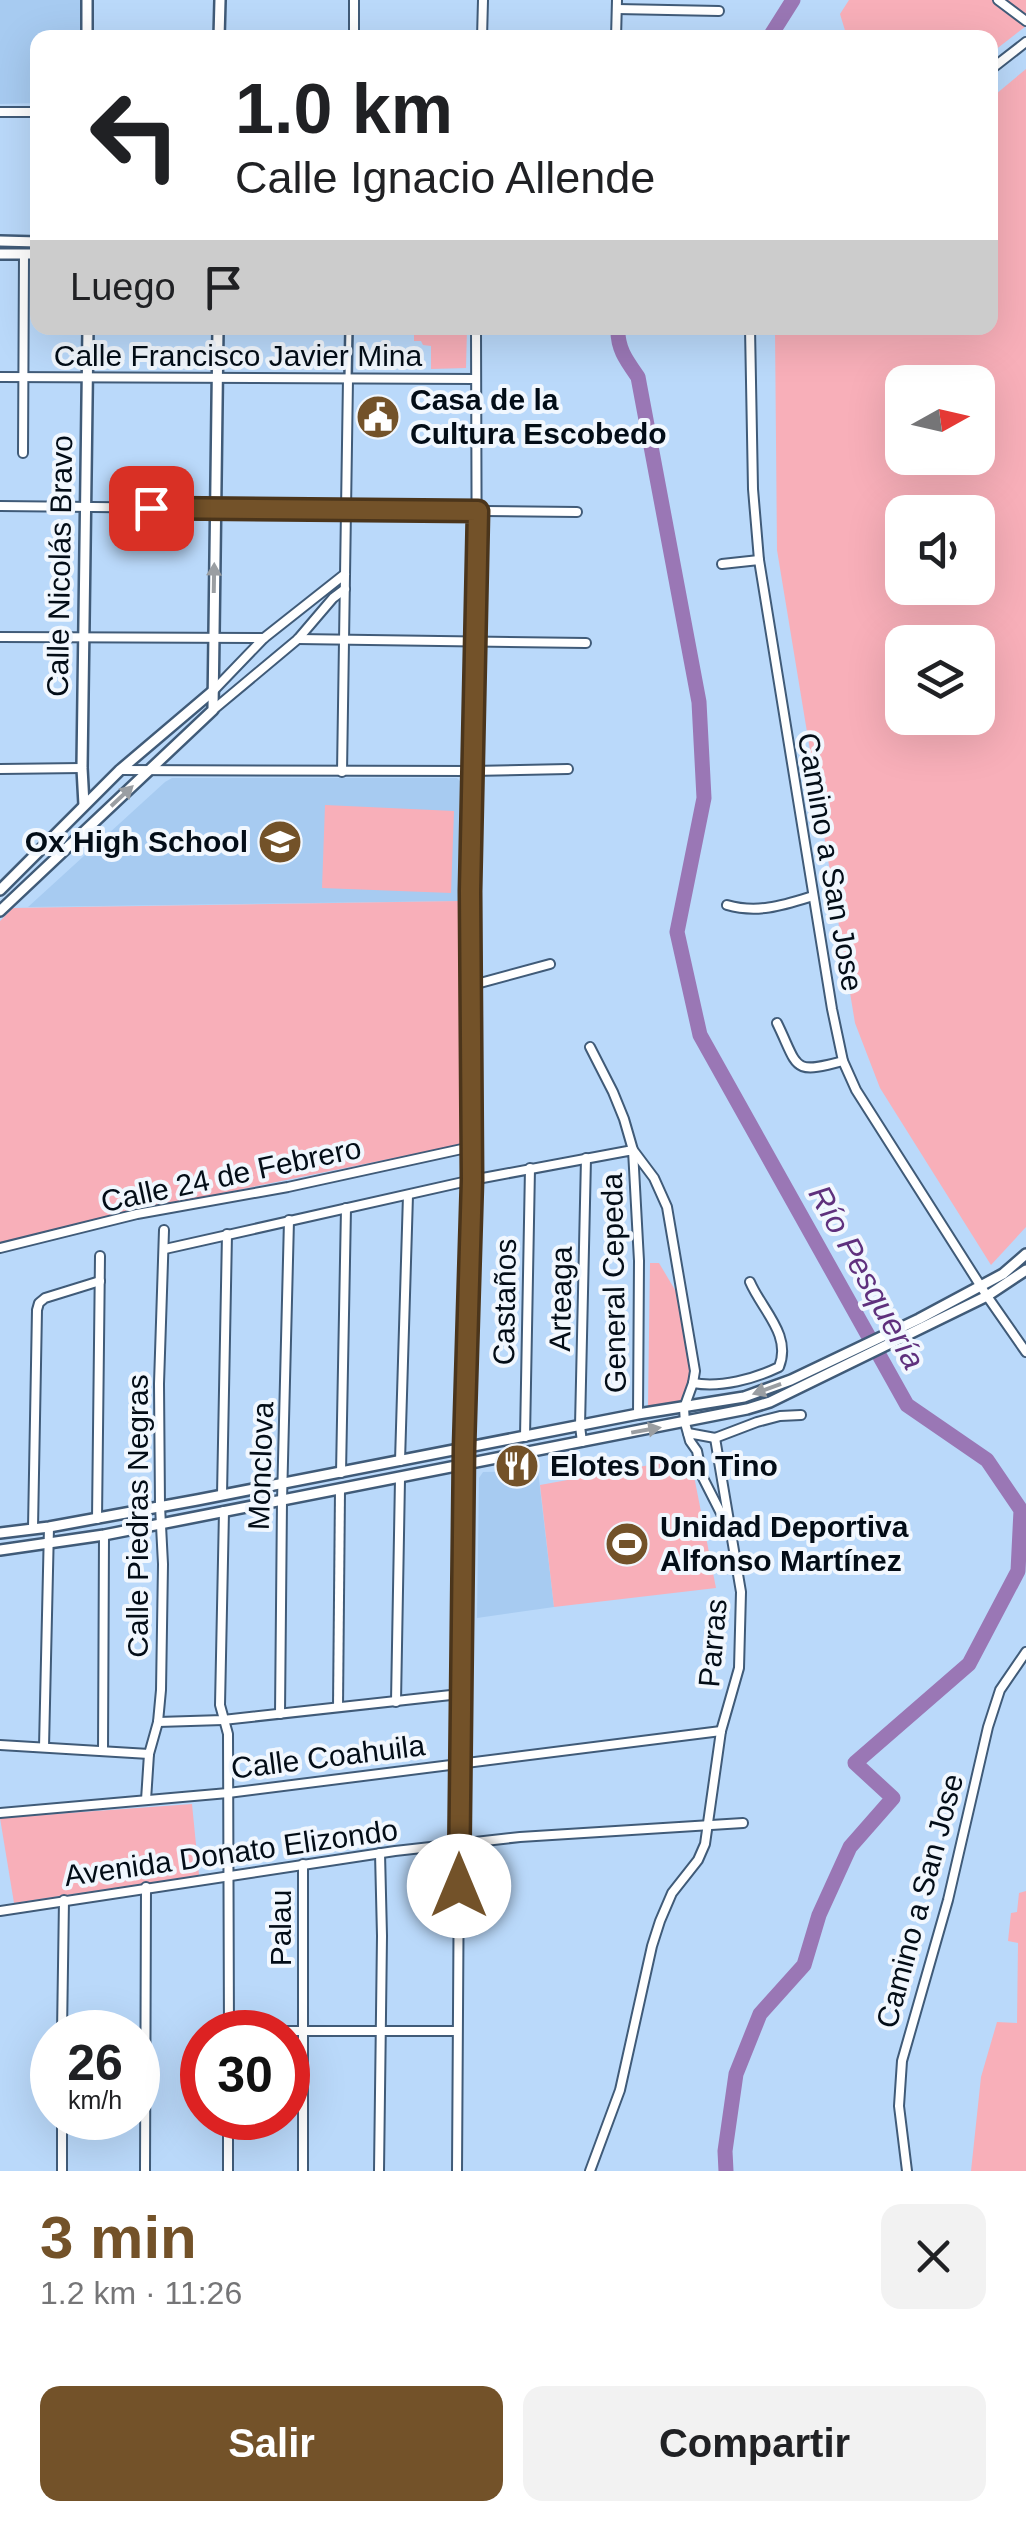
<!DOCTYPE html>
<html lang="es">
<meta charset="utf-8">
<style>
body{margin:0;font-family:Arial,sans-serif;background:#f2f2f2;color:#202124;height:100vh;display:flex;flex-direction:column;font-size:38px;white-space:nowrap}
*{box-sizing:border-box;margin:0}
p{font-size:32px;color:#757577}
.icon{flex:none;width:55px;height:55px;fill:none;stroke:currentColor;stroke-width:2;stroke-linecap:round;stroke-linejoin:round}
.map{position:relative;height:2171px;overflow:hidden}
.drawer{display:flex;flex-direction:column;background:#fff;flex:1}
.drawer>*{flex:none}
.guide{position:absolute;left:30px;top:30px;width:968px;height:305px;border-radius:20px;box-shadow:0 10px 40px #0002;background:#fff;color:#202124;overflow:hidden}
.needle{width:65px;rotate:82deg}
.tools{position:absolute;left:885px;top:365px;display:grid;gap:20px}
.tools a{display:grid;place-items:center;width:110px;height:110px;border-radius:20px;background:#fff;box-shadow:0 10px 40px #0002;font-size:50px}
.speed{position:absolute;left:30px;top:2010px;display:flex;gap:20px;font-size:50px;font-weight:700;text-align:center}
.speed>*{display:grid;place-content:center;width:130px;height:130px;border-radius:50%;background:#fff;box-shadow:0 10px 40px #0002;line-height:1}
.speed small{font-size:25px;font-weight:400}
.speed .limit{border:15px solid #d22;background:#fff;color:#111}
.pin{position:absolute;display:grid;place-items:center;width:85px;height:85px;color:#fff;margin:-42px;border-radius:20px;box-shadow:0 5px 15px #0006}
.me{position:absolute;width:110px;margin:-55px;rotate:0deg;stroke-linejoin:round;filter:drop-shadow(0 0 8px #0008)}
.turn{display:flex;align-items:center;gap:35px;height:210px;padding:0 40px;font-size:45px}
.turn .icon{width:130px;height:130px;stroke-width:2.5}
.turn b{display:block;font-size:70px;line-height:85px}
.then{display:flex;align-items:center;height:95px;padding:0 40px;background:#0003;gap:20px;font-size:38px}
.round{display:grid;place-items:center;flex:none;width:105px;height:105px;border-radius:20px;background:#f2f2f2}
.overview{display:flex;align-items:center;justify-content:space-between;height:170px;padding:0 40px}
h1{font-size:60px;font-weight:700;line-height:75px;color:#735229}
.action{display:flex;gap:20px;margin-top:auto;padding:20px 40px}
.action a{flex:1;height:115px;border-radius:20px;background:#735229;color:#fff;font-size:40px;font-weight:700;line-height:115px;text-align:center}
.action a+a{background:#f2f2f2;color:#202124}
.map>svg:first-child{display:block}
.built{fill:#a7cbf1}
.green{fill:#f8afb9;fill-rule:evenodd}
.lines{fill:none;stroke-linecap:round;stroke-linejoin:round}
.river{stroke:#9a77b5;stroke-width:15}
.pedestrian-casing{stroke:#405b78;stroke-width:10}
.minor-casing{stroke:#405b78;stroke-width:12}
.tertiary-casing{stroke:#405b78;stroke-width:14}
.pedestrian{stroke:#fff;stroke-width:5}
.minor{stroke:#fff;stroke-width:8}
.tertiary{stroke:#fff;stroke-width:9}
.oneway{fill:#9a9ea2}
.route-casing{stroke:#4b351b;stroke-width:25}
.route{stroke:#735229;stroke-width:18}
.labels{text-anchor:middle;stroke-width:8;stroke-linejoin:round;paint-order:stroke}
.street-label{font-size:30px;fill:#030d17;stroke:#f1f7fe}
.poi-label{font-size:30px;font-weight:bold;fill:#030d17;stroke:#f1f7fe;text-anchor:start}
.water-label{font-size:32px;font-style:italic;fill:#5f307d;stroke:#f1f7fe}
</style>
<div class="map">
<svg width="1026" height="2171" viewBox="0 0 1026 2171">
<rect width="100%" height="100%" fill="#bad9fa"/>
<g class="built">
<path d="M0,0H80V37L38,38L37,103L0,104Z"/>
<path d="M172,778H457L461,782L460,901L28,907L165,782Z"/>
<path d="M538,1471L554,1607L477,1618L479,1478L483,1472Z"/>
</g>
<g class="green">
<path d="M849,0H1026V26L990,54V38L847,37L840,14Z"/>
<path d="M1026,69V1227L991,1265L880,1088L855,1023L777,550L775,330L776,328H990V99ZM902,382H978V458H902ZM902,512H978V588H902ZM902,642H978V718H902Z"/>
<path d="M414,328H467L466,368L431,369V346L423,345L421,341H414Z"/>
<path d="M325,805L454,811L451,893L322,888Z"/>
<path d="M460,901L463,1137L458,1145L144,1209L0,1244V921L13,908Z"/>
<path d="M650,1263H659L678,1295L687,1339L691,1399L648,1406Z"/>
<path d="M677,1460L693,1471L716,1588L554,1607L540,1485Z"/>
<path d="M192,1804L199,1875L14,1903L0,1818Z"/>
<path d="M1026,1891V2171H971L981,2077L997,2022L1017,2023L1018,1943L1008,1941L1011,1913L1017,1912L1019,1893Z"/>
</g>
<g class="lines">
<g class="river">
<path d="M769,38L793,0"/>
<path d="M618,328C617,348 626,360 638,377L699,702L704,798L677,932L700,1035L907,1405L987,1460L1021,1510L1018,1571L969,1664L855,1763L893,1798L850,1847L819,1915L804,1965L760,2014L736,2074L725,2151L726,2171"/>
</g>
<defs>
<path id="pedestrian" d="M348,379L349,328"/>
<g id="minor">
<path d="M998,0L1026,21"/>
<path d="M617,9L719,11"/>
<path d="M354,38V0"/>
<path d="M482,38L483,0"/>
<path d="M616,38L617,0"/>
<path d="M990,70L1026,42"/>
<path d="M0,112H38"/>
<path d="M750,328L753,489L759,560L832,1009L843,1061L856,1090L987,1296L1026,1352"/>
<path d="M0,377L475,379"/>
<path d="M23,453L24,254"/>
<path d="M0,506L577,512"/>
<path d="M722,564L759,560"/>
<path d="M0,637L264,638"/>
<path d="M298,639L586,643"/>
<path d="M214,690L264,638L345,574"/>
<path d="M213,710L298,639L333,598L345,589"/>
<path d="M0,769L82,768"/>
<path d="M120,770L472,771L568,769"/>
<path d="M342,772L348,379"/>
<path d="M727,905C758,914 784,905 813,896"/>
<path d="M469,986L550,964"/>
<path d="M777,1023C799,1068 791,1075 843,1061"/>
<path d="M0,1248L137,1214L288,1187L471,1147"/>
<path d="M165,1249L472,1180L633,1150L639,1261L638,1414"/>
<path d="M693,1383C721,1388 754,1379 779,1367C792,1335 762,1310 750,1282"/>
<path d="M688,1433L715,1438L757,1422L780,1416L801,1415"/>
<path d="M525,1437L530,1168"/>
<path d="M715,1438L730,1527"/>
<path d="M582,1442L580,1426L586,1158"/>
<path d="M400,1461L408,1195"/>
<path d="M341,1473L346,1208"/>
<path d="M222,1495L227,1234"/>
<path d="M224,1511L220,1705L228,1734L229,2032"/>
<path d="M97,1519L100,1256"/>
<path d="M33,1528L37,1310L39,1303L45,1298L100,1281"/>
<path d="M396,1702L400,1479"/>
<path d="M338,1707L340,1490"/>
<path d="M280,1714L282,1501L289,1220"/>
<path d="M158,1722L223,1720L460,1694"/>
<path d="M0,1745L149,1754"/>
<path d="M44,1747L49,1527"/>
<path d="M103,1750L104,1535"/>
<path d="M146,1800L149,1754L158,1722L161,1690L163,1564L160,1506L159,1384L164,1230"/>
<path d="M0,1813L228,1793L721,1731"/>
<path d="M0,1911L395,1851L520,1837L743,1823"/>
<path d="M229,2031H456"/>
<path d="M62,2032L64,1900"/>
<path d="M62,2118V2171"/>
<path d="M145,2171L146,1887"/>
<path d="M228,2171V2118"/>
<path d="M303,2171V1864"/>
<path d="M379,2171L382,1936L380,1853"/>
<path d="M457,2171L460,1694L472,1180L469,986L472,771L477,643L476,328"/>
<path d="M590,2171L620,2090L652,1946L660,1921L672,1893L698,1860L705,1844L721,1731L739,1668L741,1592L731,1533L702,1476L697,1451L690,1441L685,1423L684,1408L693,1383L695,1371L667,1207L654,1178L633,1150L624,1119L613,1092L590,1047"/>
<path d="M907,2171L899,2106L902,2061L948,1900L988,1727L1000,1690L1026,1652"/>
</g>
<g id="tertiary">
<path d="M87,0V38"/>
<path d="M219,38L220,0"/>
<path d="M0,241L38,242"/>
<path d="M0,254H38"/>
<path d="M84,805L82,768L88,328"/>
<path d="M0,890L120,770L213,691"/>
<path d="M0,911L213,710L218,328"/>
<path d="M0,1533L49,1527L197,1500L638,1414L744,1397L791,1380L919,1319L1003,1274L1026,1254"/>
<path d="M0,1550L104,1535L747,1409L770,1402L987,1296L1026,1270"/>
</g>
</defs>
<use href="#pedestrian" class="pedestrian-casing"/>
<use href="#minor" class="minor-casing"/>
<use href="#tertiary" class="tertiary-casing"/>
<use href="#pedestrian" class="pedestrian"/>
<use href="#minor" class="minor"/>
<use href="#tertiary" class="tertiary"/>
</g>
<defs><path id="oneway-solid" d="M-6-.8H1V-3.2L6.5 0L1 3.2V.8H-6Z" transform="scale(2.5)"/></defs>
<g class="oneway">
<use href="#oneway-solid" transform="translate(214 578) rotate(-89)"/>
<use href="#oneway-solid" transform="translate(122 796) rotate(-43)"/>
<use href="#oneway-solid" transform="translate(767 1389) rotate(160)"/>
<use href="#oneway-solid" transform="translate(646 1430) rotate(-10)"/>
</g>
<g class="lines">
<defs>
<path id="route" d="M151,508L478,511L470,891L472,1180L464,1448L459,1886"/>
</defs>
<use href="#route" class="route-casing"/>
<use href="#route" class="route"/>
</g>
<defs>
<symbol id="civic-disc" viewBox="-11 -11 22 22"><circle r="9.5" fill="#735229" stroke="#f1f7fe"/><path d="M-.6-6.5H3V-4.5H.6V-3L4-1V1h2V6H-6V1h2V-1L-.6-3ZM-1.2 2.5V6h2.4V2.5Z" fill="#fff"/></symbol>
<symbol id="school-disc" viewBox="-11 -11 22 22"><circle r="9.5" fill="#735229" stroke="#f1f7fe"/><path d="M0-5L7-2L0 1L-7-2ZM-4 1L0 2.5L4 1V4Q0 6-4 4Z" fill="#fff"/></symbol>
<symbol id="restaurant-disc" viewBox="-11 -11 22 22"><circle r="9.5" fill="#735229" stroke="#f1f7fe"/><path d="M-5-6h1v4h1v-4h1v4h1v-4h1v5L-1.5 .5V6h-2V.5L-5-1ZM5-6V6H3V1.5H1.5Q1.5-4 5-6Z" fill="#fff"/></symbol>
<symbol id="stadium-disc" viewBox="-11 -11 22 22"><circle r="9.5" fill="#735229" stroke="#f1f7fe"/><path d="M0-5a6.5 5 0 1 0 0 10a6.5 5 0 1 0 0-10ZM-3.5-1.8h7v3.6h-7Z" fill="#fff"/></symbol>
</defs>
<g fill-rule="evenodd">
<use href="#civic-disc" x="353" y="392" width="50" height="50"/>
<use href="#school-disc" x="255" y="817" width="50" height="50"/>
<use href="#restaurant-disc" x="492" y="1441" width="50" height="50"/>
<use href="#stadium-disc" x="602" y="1519" width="50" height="50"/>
</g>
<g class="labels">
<g class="street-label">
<text x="238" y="366">Calle Francisco Javier Mina</text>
<text transform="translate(60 566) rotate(-89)" y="10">Calle Nicolás Bravo</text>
<text transform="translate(830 862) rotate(80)" y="10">Camino a San Jose</text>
<text transform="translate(231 1175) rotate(-12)" y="10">Calle 24 de Febrero</text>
<text transform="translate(614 1283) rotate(-91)" y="10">General Cepeda</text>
<text transform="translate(561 1299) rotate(-89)" y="10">Arteaga</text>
<text transform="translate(505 1302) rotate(-89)" y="10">Castaños</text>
<text transform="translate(261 1466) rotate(-88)" y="10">Monclova</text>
<text transform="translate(138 1516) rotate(-90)" y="10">Calle Piedras Negras</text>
<text transform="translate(713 1643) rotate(-85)" y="10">Parras</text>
<text transform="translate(328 1757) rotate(-7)" y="10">Calle Coahuila</text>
<text transform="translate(231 1853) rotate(-8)" y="10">Avenida Donato Elizondo</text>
<text transform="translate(920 1901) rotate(-75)" y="10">Camino a San Jose</text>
<text transform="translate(281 1928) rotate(-90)" y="10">Palau</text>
</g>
<g class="poi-label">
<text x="410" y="410">Casa de la<tspan x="410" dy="34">Cultura Escobedo</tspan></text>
<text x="248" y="852" text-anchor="end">Ox High School</text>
<text x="550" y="1476">Elotes Don Tino</text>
<text x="660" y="1537">Unidad Deportiva<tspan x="660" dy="34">Alfonso Martínez</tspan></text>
</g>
<g class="water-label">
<text transform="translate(867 1277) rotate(61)" y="11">Río Pesquería</text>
</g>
</g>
</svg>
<div class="tools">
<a><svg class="needle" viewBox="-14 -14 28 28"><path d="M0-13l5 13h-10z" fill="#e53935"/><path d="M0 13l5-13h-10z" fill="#757577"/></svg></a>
<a><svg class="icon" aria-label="sound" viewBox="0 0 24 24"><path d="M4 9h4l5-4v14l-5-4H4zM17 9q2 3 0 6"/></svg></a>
<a><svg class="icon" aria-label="layers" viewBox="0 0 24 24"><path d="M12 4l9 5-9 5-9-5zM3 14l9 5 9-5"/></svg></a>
</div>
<div class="speed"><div>26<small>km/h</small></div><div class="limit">30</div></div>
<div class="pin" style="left:151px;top:508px;background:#d93025"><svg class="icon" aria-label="arrive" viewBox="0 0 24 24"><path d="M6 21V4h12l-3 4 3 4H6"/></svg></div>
<svg class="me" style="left:459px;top:1886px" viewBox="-20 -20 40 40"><circle r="19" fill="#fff"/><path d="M0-13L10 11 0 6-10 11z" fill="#735229"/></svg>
<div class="guide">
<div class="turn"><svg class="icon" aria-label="left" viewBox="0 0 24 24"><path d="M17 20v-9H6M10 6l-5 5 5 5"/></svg><div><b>1.0 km</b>Calle Ignacio Allende</div></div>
<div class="then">Luego<svg class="icon" aria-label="arrive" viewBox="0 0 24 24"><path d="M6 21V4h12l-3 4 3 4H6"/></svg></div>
</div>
</div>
<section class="drawer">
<div class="overview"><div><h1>3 min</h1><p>1.2 km · 11:26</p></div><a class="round"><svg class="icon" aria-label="close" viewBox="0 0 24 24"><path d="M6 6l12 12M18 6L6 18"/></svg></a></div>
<div class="action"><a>Salir</a><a>Compartir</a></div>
</section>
